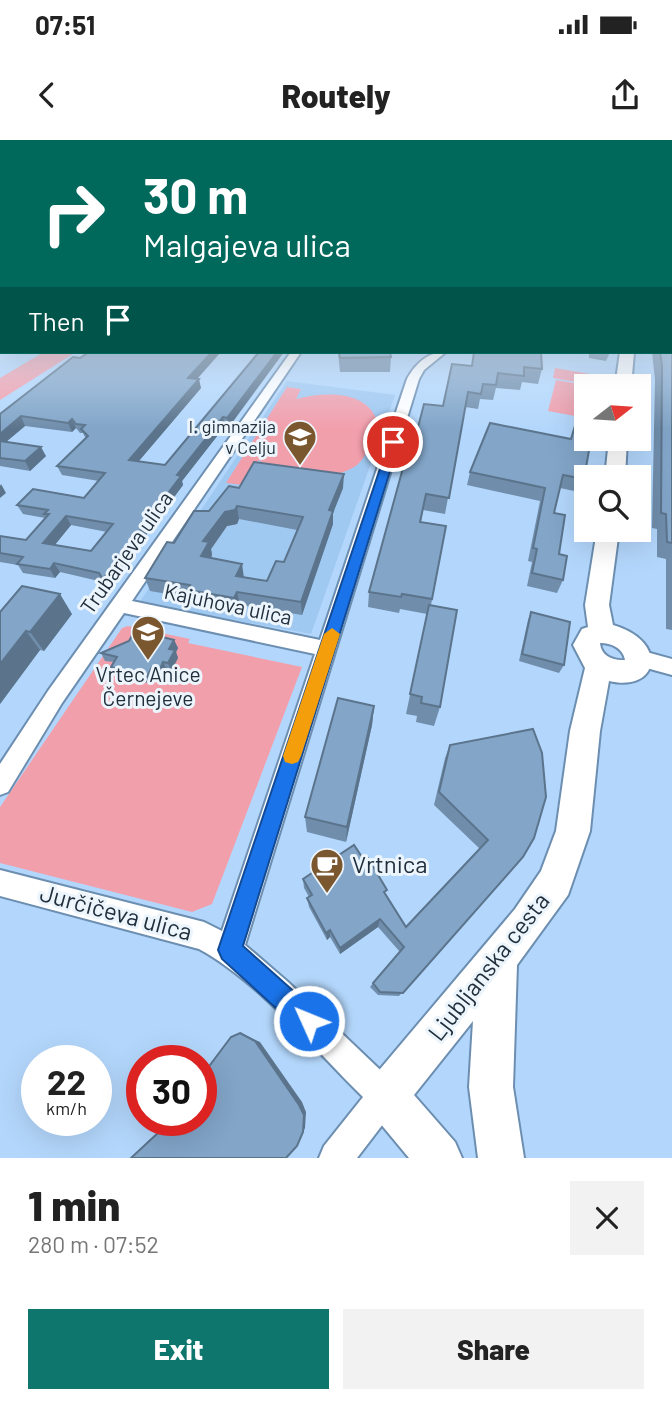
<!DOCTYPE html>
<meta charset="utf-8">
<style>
body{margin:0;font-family:Barlow,sans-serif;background:#f2f2f2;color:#222;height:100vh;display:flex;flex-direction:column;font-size:26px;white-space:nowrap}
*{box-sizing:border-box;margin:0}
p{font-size:23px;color:#767676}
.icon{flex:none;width:38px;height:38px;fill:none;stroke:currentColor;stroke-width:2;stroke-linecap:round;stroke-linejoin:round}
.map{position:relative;height:1018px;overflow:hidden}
.sheet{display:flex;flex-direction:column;background:#fff;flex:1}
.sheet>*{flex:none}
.top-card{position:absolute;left:0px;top:0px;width:672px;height:214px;box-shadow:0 7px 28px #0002;background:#00695c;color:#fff;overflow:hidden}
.needle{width:46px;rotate:73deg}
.fabs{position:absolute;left:574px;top:234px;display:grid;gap:14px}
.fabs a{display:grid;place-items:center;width:77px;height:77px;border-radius:0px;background:#fff;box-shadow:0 7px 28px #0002;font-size:35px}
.speed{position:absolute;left:21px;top:905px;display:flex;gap:14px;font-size:35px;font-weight:700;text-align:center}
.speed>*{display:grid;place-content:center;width:91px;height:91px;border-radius:50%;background:#fff;box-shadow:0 7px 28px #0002;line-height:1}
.speed small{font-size:18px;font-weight:400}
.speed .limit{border:10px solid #d22;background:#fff;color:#111}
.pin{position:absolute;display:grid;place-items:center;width:60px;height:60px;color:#fff;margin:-30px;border:4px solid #fff;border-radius:50%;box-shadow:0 2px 7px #0007}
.me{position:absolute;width:77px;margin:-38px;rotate:314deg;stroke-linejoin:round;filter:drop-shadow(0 0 5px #0008)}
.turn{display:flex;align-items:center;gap:24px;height:147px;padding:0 28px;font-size:32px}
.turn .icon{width:91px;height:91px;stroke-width:2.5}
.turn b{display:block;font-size:49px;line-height:60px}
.then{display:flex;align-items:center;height:66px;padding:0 28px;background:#0003;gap:14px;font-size:26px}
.round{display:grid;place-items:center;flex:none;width:74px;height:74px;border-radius:0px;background:#f2f2f2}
.overview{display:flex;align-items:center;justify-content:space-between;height:119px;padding:0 28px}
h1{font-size:42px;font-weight:800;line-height:52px}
.action{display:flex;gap:14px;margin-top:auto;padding:14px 28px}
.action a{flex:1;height:80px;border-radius:0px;background:#0f766e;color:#fff;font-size:28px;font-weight:800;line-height:80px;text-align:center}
.action a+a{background:#f2f2f2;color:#222}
.status{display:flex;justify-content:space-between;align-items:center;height:49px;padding:0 35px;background:#fff;direction:ltr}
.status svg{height:19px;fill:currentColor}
header{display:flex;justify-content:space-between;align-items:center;height:91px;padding:0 28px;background:#fff;font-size:32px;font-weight:800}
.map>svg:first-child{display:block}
.built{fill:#a0c9f1}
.green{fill:#f29fac}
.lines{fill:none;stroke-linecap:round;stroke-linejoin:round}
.street-casing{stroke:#6c8eb0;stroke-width:4}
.secondary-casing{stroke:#6c8eb0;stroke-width:4}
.street{fill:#fff;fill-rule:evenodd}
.secondary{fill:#fff;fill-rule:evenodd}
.wall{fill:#708eac;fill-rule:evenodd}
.shaded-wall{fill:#5b748c}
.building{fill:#82a5c8;stroke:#5b748c;stroke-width:2;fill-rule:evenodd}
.route{fill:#1a73e8;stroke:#114b97;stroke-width:2}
.slow{fill:#f59e0b}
.labels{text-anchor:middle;stroke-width:6;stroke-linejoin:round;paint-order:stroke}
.far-poi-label{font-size:18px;fill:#212f3d;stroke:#edf5fc;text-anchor:end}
.street-label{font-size:21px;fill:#212f3d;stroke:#edf5fc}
.poi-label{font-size:21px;fill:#212f3d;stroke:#edf5fc}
.near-poi-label{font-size:24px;fill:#212f3d;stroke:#edf5fc;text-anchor:start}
.near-street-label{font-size:24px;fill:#212f3d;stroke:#edf5fc}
</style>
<div class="status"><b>07:51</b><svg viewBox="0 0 49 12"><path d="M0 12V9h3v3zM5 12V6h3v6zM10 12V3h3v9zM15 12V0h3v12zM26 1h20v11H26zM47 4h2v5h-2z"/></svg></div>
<header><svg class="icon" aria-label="back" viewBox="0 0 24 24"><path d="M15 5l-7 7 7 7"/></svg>Routely<svg class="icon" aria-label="share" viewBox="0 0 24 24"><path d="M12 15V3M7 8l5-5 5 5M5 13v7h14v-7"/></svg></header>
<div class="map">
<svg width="672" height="1018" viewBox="0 0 672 1018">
<rect width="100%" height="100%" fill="#b3d7fc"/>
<path class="built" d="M287,241L395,255L311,494L139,463Z"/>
<g class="green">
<path d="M44,212H76L0,260V238Z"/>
<path d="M555,228L596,235L594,245L553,238Z"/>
<path d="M556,240L592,246L586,247V278L548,271Z"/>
<path d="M287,247L301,249L296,259C323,252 365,249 377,280C373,294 369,315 357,325C330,344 283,340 259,320L243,345L226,343Z"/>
<path d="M128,486L190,499L188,503L302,527L212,764L192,772L0,723V667L122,488Z"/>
</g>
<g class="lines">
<defs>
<g id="street">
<path d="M291,212H301L132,461L320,500L407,239C416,223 428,212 446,212L424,230L419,239L245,805L288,842L396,945L401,956L396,967L357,1018H319L324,1006L363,957C315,910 258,841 199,809L0,756V730L204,782L222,791L315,514L124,473L62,563L8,652L0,655V624L48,551Z"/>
<path d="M639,510L672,519V535L632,524L629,518L632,512Z"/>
</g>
<g id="secondary">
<path d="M0,175H2L0,184Z"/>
<path d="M620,212H634L631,247H615Z"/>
<path d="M609,299H627L625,338H605Z"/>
<path d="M597,390H619L609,465L613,485C669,501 659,553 609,541L600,591L590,691L568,755L517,825L513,947L524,1018H478L469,947L473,881L414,955L455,1002L462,1018H409L370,971L363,956L370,941L515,769L541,731L556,691L570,591L585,528L573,505L582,489L588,487L585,465ZM600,503C611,503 623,508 625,520C613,521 601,516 600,503Z"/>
</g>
</defs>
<use href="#street" class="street-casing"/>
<use href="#secondary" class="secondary-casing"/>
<use href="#street" class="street"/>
<use href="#secondary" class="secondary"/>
</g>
<g class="wall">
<path d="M672,155V490L666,489V419L657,417V389L652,388L655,240L652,212H670Z"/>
<path d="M259,212L229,287L225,286L182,341L183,345L107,448L103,442L60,432L55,438L23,433L18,425L0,422V396L26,400L45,378L23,374L17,365L84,358L99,341L62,335L57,326L86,299L83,293H80L76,288L72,292L25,286L6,302L46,316L30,331L0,326V274L197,239L201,248L139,321L165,325ZM71,385L107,392L91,411L55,405Z"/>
<path d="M338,212H390L391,217L390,232H340Z"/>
<path d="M490,212H541L542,229L538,244L522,242L520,250L496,248L493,260L480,259L478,269L465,267L445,374L423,370L421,382L446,386L431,465L440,567L434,586L416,582L417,576L406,574L427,474L400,469L399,473L368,467L369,452L410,318L443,266L471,226Z"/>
<path d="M589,212H610L606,221L589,218Z"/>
<path d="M490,283L584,339L579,352L560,348L554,373L563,440L557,453L527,446L532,422L528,421L540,361L467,345L470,332Z"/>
<path d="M239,348H343L333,373V384L302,475L240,465L237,471L192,463L190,458L150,451L145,438L174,403L209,371ZM239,379L297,390L284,422L267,441L244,437L211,418L212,415L211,409L227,386L237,384Z"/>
<path d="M0,472L72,474L44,511L40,510L0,564Z"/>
<path d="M531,472L564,525L559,533L519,521L528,480Z"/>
<path d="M174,500L178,508L176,512L178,518L171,531L167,530L163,536L156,535L151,544L115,534L111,527L114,522L105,521L101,513Z"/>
<path d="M374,566L372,585L346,702L307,692L305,677Z"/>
<path d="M450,605L523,717L399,856L378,855L370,847L373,843L400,812L378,787L340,814L330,797L327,800L309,767L307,758L309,757L304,748L303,739L386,755L406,787L480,709L434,665L445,618Z"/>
</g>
<g class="shaded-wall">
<path d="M212,212H221L190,247L188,238Z"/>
<path d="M277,212H284L229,287L227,278Z"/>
<path d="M199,239L201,248L132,329L129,320Z"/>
<path d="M21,276L25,286L0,307V294Z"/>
<path d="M223,277L225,286L182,341L183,345L107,448L103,439L177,335Z"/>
<path d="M72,279L76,288L72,292L68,283Z"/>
<path d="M41,307L46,316L30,331L25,321Z"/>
<path d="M344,334L343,348L333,373V384L302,475L301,462L329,370Z"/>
<path d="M1,344L6,353L0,358V346Z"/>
<path d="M237,366L239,379L237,384L227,386L211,409L212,415L205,429L201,416L203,401L225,372Z"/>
<path d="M66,376L71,385L48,413L43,403Z"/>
<path d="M54,423L60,432L55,438L50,429Z"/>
<path d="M242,424L244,438L236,436Z"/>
<path d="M237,452L240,465L237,471L234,458Z"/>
<path d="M60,454L72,474L44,511L30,492Z"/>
<path d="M26,491L40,510L0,564V524Z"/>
<path d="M174,500L178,508L176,512L178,518L171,531L168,523L169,509Z"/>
<path d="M163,522L167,530L163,536L160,529Z"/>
<path d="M152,527L156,535L151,544L147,537Z"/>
<path d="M374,566L372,585L346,702L347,687Z"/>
<path d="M380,779L378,787L340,814V808Z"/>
<path d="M330,790V797L327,800L326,793Z"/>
<path d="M240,893L245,895L260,902L302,962L306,972L305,988L303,992Z"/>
</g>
<g class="building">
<path d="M670,152L672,155V403L667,402L666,374L661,373L662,226L660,212H670Z"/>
<path d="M89,212H212L188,238L199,239L129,320L165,325L259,212H277L227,278L223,277L177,335L181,336L103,439L99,433L54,423L50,429L17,424L23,417L0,413V396L26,400L49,374H44L48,370L17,365L33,349L84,358L105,333L57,326L88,296L81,289L85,285L76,284L72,279L68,283L21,276L0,294V274L73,217L80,218ZM66,376L113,384L91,411L43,403Z"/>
<path d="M339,212H390L391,217L340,218Z"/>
<path d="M474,212H541L542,229L524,227V236L498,233L496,245L483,244L481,254L468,252L449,358L426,354L420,382L446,386L432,459L402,454L401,457L369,452L406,317L410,318L424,264L443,266L452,224L472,226Z"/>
<path d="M577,279L586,281V299H591L584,339L563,335L554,373L565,375L559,414L567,416L563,440L532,433L537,409L533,408L545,348L470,332L490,283L571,299Z"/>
<path d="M0,301L41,307L25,321L0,318Z"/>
<path d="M254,322L344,334L329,370L333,371L301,462L237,452L234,458L188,450L190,445L145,438L167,402L174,403L194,371H209L229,346L239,348ZM237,366L303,377L284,422L276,421L267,441L236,436L242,424L201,416L209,402L203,401L225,372L235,370Z"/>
<path d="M22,446L60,454L30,492L26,491L0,524V472Z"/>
<path d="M429,465L457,470L440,567L421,563L422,557L410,554Z"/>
<path d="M531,472L570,482L564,525L522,514Z"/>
<path d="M135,490L174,500L169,509L175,510L168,523L163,522L160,529L152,527L147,537L111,527L117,517L101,513L129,501Z"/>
<path d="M338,558L374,566L347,687L305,677Z"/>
<path d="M533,589L542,613L546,657L534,698L523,717L403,853L380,852L373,843L404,807L380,779L340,808L330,790L326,793L307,758L312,755L303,739L354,705L364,720L368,718L387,750L384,752L406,787L488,700L439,652L450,605Z"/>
<path d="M240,893L255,901L299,965L304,975L303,992L297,1006L286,1018H131L160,991L168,980H201V937L231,897Z"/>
</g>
<linearGradient id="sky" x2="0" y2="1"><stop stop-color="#75a3a2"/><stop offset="0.51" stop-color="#ddedfe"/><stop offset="1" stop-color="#ddedfe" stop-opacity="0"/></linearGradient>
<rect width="672" height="289" fill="url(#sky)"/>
<path class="route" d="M390,299L399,302L243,806L317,872L321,881L317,890L309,893L300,890L222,819L218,810Z"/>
<path class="slow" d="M332,488L340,494L301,616L298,622L292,624L285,622L283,616L324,494Z"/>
<defs>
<symbol id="school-pin" viewBox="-11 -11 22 30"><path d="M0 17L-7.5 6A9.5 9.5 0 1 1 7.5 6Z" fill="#7a572f" stroke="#edf5fc"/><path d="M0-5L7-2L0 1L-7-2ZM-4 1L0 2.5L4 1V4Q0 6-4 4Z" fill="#fff"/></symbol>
<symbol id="cafe-pin" viewBox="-11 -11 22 30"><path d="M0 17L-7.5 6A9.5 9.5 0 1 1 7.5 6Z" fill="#7a572f" stroke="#edf5fc"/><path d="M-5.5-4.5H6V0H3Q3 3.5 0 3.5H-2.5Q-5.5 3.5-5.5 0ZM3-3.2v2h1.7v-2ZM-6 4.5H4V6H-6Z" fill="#fff"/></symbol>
</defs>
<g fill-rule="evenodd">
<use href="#school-pin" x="281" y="278" width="38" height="52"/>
<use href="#school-pin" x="129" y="473" width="38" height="52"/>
<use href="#cafe-pin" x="308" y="706" width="38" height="52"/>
</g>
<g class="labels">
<g class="far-poi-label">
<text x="276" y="293">I. gimnazija<tspan x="276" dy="21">v Celju</tspan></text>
</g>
<g class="street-label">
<text transform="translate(127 413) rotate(-55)" y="7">Trubarjeva ulica</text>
<text transform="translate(228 465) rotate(12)" y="7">Kajuhova ulica</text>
</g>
<g class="poi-label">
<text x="148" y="542">Vrtec Anice<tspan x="148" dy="24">Černejeve</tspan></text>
</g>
<g class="near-poi-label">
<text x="352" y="733">Vrtnica</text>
</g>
<g class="near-street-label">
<text transform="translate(116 773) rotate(15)" y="8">Jurčičeva ulica</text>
<text transform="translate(489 827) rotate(-52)" y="8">Ljubljanska cesta</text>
</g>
</g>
</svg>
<div class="fabs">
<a><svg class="needle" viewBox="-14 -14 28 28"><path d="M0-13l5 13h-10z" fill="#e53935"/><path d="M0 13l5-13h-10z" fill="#767676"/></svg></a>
<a><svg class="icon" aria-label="search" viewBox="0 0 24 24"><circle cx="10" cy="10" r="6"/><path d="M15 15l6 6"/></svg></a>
</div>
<div class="speed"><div>22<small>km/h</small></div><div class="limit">30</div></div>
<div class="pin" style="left:393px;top:302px;background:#d93025"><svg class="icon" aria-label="arrive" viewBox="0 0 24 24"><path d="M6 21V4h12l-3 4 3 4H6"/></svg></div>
<svg class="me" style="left:309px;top:881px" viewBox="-20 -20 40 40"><circle r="17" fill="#1a73e8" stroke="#fff" stroke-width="3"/><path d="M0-11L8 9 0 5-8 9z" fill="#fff"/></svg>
<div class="top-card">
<div class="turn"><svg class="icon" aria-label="right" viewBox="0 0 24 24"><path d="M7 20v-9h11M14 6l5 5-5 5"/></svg><div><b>30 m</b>Malgajeva ulica</div></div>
<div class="then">Then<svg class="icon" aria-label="arrive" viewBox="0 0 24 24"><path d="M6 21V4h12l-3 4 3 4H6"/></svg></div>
</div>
</div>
<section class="sheet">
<div class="overview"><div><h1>1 min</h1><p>280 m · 07:52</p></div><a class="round"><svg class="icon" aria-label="close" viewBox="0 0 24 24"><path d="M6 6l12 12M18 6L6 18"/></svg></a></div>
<div class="action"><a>Exit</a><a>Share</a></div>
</section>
